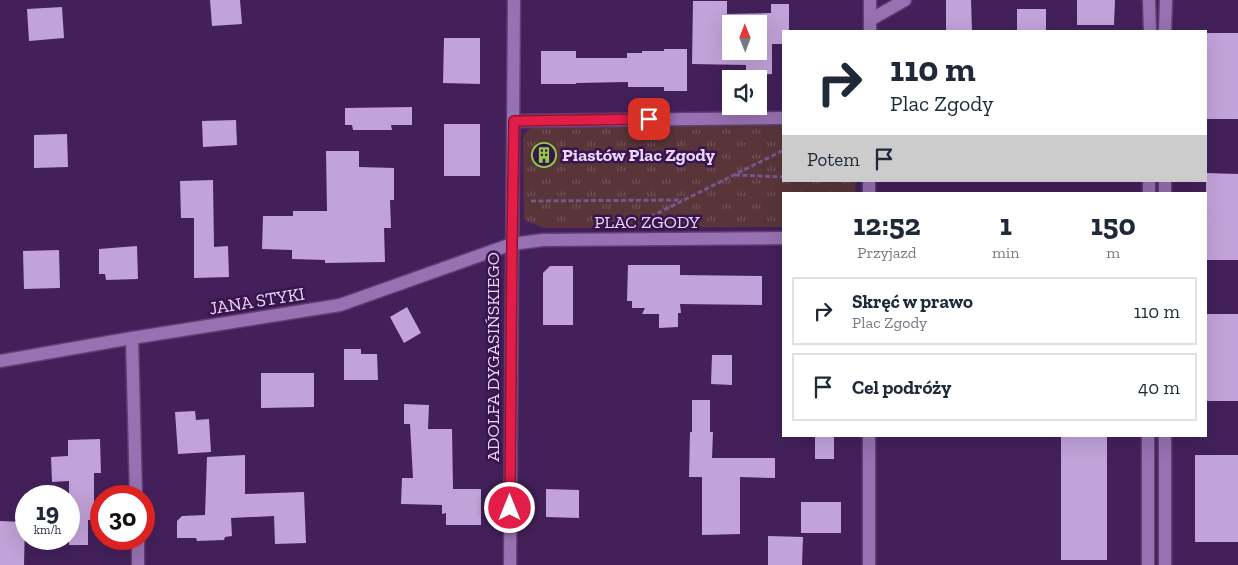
<!DOCTYPE html>
<html lang="pl">
<meta charset="utf-8">
<style>
body{margin:0;font-family:"Zilla Slab",serif;background:#f2f2f3;color:#1f2937;height:100vh;display:flex;flex-direction:column;font-size:19px;white-space:nowrap}
*{box-sizing:border-box;margin:0}
p{font-size:16px;color:#747a83}
.icon{flex:none;width:28px;height:28px;fill:none;stroke:currentColor;stroke-width:2;stroke-linecap:round;stroke-linejoin:round}
.map{position:relative;flex:1;overflow:hidden}
.details{position:absolute;left:782px;top:192px;width:425px;height:245px;display:flex;flex-direction:column;background:#fff;border-radius:0px;box-shadow:0 5px 20px #0002}
.details>*{flex:none}
.guide{position:absolute;left:782px;top:30px;width:425px;height:152px;border-radius:0px;box-shadow:0 5px 20px #0002;background:#fff;color:#1f2937;overflow:hidden}
.needle{width:32px;rotate:359deg}
.fabs{position:absolute;left:722px;top:15px;display:grid;gap:10px}
.fabs a{display:grid;place-items:center;width:45px;height:45px;border-radius:0px;background:#fff;box-shadow:0 5px 20px #0002;font-size:25px}
.speed{position:absolute;left:15px;top:485px;display:flex;gap:10px;font-size:25px;font-weight:700;text-align:center}
.speed>*{display:grid;place-content:center;width:65px;height:65px;border-radius:50%;background:#fff;box-shadow:0 5px 20px #0002;line-height:1}
.speed small{font-size:12px;font-weight:400}
.speed .limit{border:8px solid #d22;background:#fff;color:#111}
.pin{position:absolute;display:grid;place-items:center;width:42px;height:42px;color:#fff;margin:-21px;border-radius:10px;box-shadow:0 2px 8px #0006}
.me{position:absolute;width:55px;margin:-28px;rotate:0deg;stroke-linejoin:round;filter:drop-shadow(0 0 4px #0008)}
.turn{display:flex;align-items:center;gap:18px;height:105px;padding:0 25px;font-size:22px}
.turn .icon{width:65px;height:65px;stroke-width:2.5}
.turn b{display:block;font-size:35px;line-height:42px}
.then{display:flex;align-items:center;height:48px;padding:0 25px;background:#0003;gap:10px;font-size:19px}
.eta{display:flex;justify-content:space-evenly;align-items:center;height:85px;text-align:center}
.eta b{font-size:30px;font-weight:700;line-height:35px}
ul{padding:0;list-style:none}
li{display:flex;align-items:center;gap:15px;height:68px;margin:0 10px 8px;padding:0 15px;border:2px solid #e0e1e3;border-radius:0px}
li div{flex:1}
li b{display:block;font-size:19px}
li em{font-style:normal}
.map>svg:first-child{display:block}
.park{fill:url(#park-tufts)}
.building{fill:#c1a2d9;fill-rule:evenodd}
.lines{fill:none;stroke-linecap:round;stroke-linejoin:round}
.minor-casing{stroke:#603e72;stroke-width:15}
.path{stroke:#76578a;stroke-width:3;stroke-dasharray:5 2.5;stroke-linecap:butt}
.minor{stroke:#9771b1;stroke-width:12}
.route-casing{stroke:#92132f;stroke-width:12}
.route{stroke:#e11d48;stroke-width:9}
.labels{text-anchor:middle;stroke-width:5;stroke-linejoin:round;paint-order:stroke}
.poi-label{font-size:18px;font-weight:bold;fill:#ead6f9;stroke:#39154e;text-anchor:start}
.street-label{font-size:18px;fill:#ead6f9;stroke:#39154e}
</style>
<div class="map">
<svg width="1238" height="565" viewBox="0 0 1238 565">
<defs>
<pattern id="park-tufts" width="24" height="20" patternUnits="userSpaceOnUse" patternTransform="scale(1.25)"><rect width="24" height="20" fill="#59353a"/><path d="M3 7l-1-3M5 7V3M7 7l1-3M15 17l-1-3M17 17v-4M19 17l1-3" fill="none" stroke="#715257"/></pattern>
</defs>
<rect width="100%" height="100%" fill="#43205a"/>
<path class="park" d="M784,121V181H856L855,194H784V227L544,228L524,220L523,137L528,130L536,125Z"/>
<g class="building">
<path d="M210,0H240L242,24L212,26Z"/>
<path d="M946,0H971L972,31H946Z"/>
<path d="M1077,0H1115L1114,25H1077Z"/>
<path d="M693,1H727V14L771,13V4H789V31H784V44H772V74L746,75V65L692,64ZM731,24H759V51H731Z"/>
<path d="M62,7L64,38L29,41L27,9Z"/>
<rect x="1017" y="9" width="29" height="22"/>
<rect x="1206" y="33" width="32" height="86"/>
<path d="M444,38H480V84L443,83Z"/>
<path d="M664,49H687V91H664V87H628V82L576,83V84H541V51H576V58H627V53H642V51H664Z"/>
<path d="M412,107V125H391L392,130H353L352,125H345V108Z"/>
<path d="M236,120L237,145L203,147L202,121Z"/>
<rect x="444" y="124" width="36" height="52"/>
<path d="M67,134L68,167L34,168V135Z"/>
<path d="M326,151H359V167L394,168V200H390L391,228H384L385,262L325,263V260L292,259V250L262,249L263,216H293V211H327Z"/>
<path d="M1206,173L1238,174V260H1206Z"/>
<path d="M213,180L214,247L228,246L229,277L194,278V218H181L180,181Z"/>
<path d="M137,246L138,279L106,280L105,274H99V249Z"/>
<path d="M59,250L60,288L24,289L23,251Z"/>
<path d="M628,265H680V275L762,276V305L680,304L681,313H678V327L659,328V314H642L645,308H632V301H627Z"/>
<path d="M550,266H573V325H543V273Z"/>
<path d="M407,307L421,333L404,343L390,317Z"/>
<rect x="1206" y="314" width="32" height="87"/>
<path d="M344,349H361V354H377L378,380H344Z"/>
<path d="M712,355H732V385L711,384Z"/>
<path d="M261,373H314V407L261,408Z"/>
<path d="M692,400H710V432H713L712,458H775V478L740,477V534L702,535V477H689L690,432H692Z"/>
<path d="M404,404L429,405L428,429H452L453,489H481V525H446V513L442,514V505L401,504L402,478H413L410,424H404Z"/>
<path d="M195,411L196,420L209,419L211,452L178,454L175,412Z"/>
<rect x="815" y="436" width="19" height="23"/>
<rect x="1061" y="436" width="46" height="124"/>
<path d="M100,439L101,473H94V520H88V545H69V481L52,482L51,457L68,456V440Z"/>
<path d="M245,455V494L304,492L306,543L275,544L274,516L231,518L232,536L225,537L224,540L197,541L196,538H177V521L182,516L205,515L207,457Z"/>
<rect x="1195" y="455" width="43" height="87"/>
<path d="M546,489L579,490V518L546,517Z"/>
<rect x="801" y="502" width="40" height="31"/>
<path d="M0,521L25,522L24,565H0Z"/>
<path d="M768,536L803,537L802,565H768Z"/>
</g>
<g class="lines">
<defs>
<g id="minor">
<path d="M870,0V31"/>
<path d="M1149,0L1150,31"/>
<path d="M870,20L905,0"/>
<path d="M1165,31L1166,0"/>
<path d="M514,121L784,118"/>
<path d="M869,194V181"/>
<path d="M1149,194V181"/>
<path d="M1165,194V181"/>
<path d="M132,338L136,496"/>
<path d="M0,361L132,338L340,305L512,244L543,240L784,238"/>
<path d="M869,436V565"/>
<path d="M138,539V565"/>
<path d="M510,565L514,0"/>
<path d="M1148,565V436"/>
<path d="M1165,565V436"/>
</g>
</defs>
<use href="#minor" class="minor-casing"/>
<g class="path">
<path d="M735,175L784,177"/>
<path d="M531,201L682,200"/>
<path d="M644,220L784,150"/>
</g>
<use href="#minor" class="minor"/>
</g>
<g class="lines">
<defs>
<path id="route" d="M510,508L512,244L514,121L649,119"/>
</defs>
<use href="#route" class="route-casing"/>
<use href="#route" class="route"/>
</g>
<defs>
<symbol id="building-ring" viewBox="-11 -11 22 22"><circle r="9.5" fill="#39154e" stroke="#8fcd41" stroke-width="1.5"/><path d="M-4-6H4V6H1V3H-1V6H-4ZM-2.5-4.3h1.7v1.8h-1.7ZM.8-4.3h1.7v1.8H.8ZM-2.5-1h1.7V.8h-1.7ZM.8-1h1.7V.8H.8Z" fill="#8fcd41"/></symbol>
</defs>
<g fill-rule="evenodd">
<use href="#building-ring" x="530" y="141" width="28" height="28"/>
</g>
<g class="labels">
<g class="poi-label">
<text x="562" y="161">Piastów Plac Zgody</text>
</g>
<g class="street-label">
<text x="647" y="228">PLAC ZGODY</text>
<text transform="translate(257 301) rotate(-9)" y="6">JANA STYKI</text>
<text transform="translate(493 357) rotate(-90)" y="6">ADOLFA DYGASIŃSKIEGO</text>
</g>
</g>
</svg>
<div class="fabs">
<a><svg class="needle" viewBox="-14 -14 28 28"><path d="M0-13l5 13h-10z" fill="#e53935"/><path d="M0 13l5-13h-10z" fill="#747a83"/></svg></a>
<a><svg class="icon" aria-label="sound" viewBox="0 0 24 24"><path d="M4 9h4l5-4v14l-5-4H4zM17 9q2 3 0 6"/></svg></a>
</div>
<div class="speed"><div>19<small>km/h</small></div><div class="limit">30</div></div>
<div class="pin" style="left:649px;top:119px;background:#d93025"><svg class="icon" aria-label="arrive" viewBox="0 0 24 24"><path d="M6 21V4h12l-3 4 3 4H6"/></svg></div>
<svg class="me" style="left:510px;top:508px" viewBox="-20 -20 40 40"><circle r="17" fill="#e11d48" stroke="#fff" stroke-width="3"/><path d="M0-11L8 9 0 5-8 9z" fill="#fff"/></svg>
<div class="guide">
<div class="turn"><svg class="icon" aria-label="right" viewBox="0 0 24 24"><path d="M7 20v-9h11M14 6l5 5-5 5"/></svg><div><b>110 m</b>Plac Zgody</div></div>
<div class="then">Potem<svg class="icon" aria-label="arrive" viewBox="0 0 24 24"><path d="M6 21V4h12l-3 4 3 4H6"/></svg></div>
</div>
<section class="details">
<div class="eta">
<div><b>12:52</b><p>Przyjazd</p></div>
<div><b>1</b><p>min</p></div>
<div><b>150</b><p>m</p></div>
</div>
<ul>
<li><svg class="icon" aria-label="right" viewBox="0 0 24 24"><path d="M7 20v-9h11M14 6l5 5-5 5"/></svg><div><b>Skręć w prawo</b><p>Plac Zgody</p></div><em>110 m</em></li>
<li><svg class="icon" aria-label="arrive" viewBox="0 0 24 24"><path d="M6 21V4h12l-3 4 3 4H6"/></svg><div><b>Cel podróży</b></div><em>40 m</em></li>
</ul>
</section>
</div>
